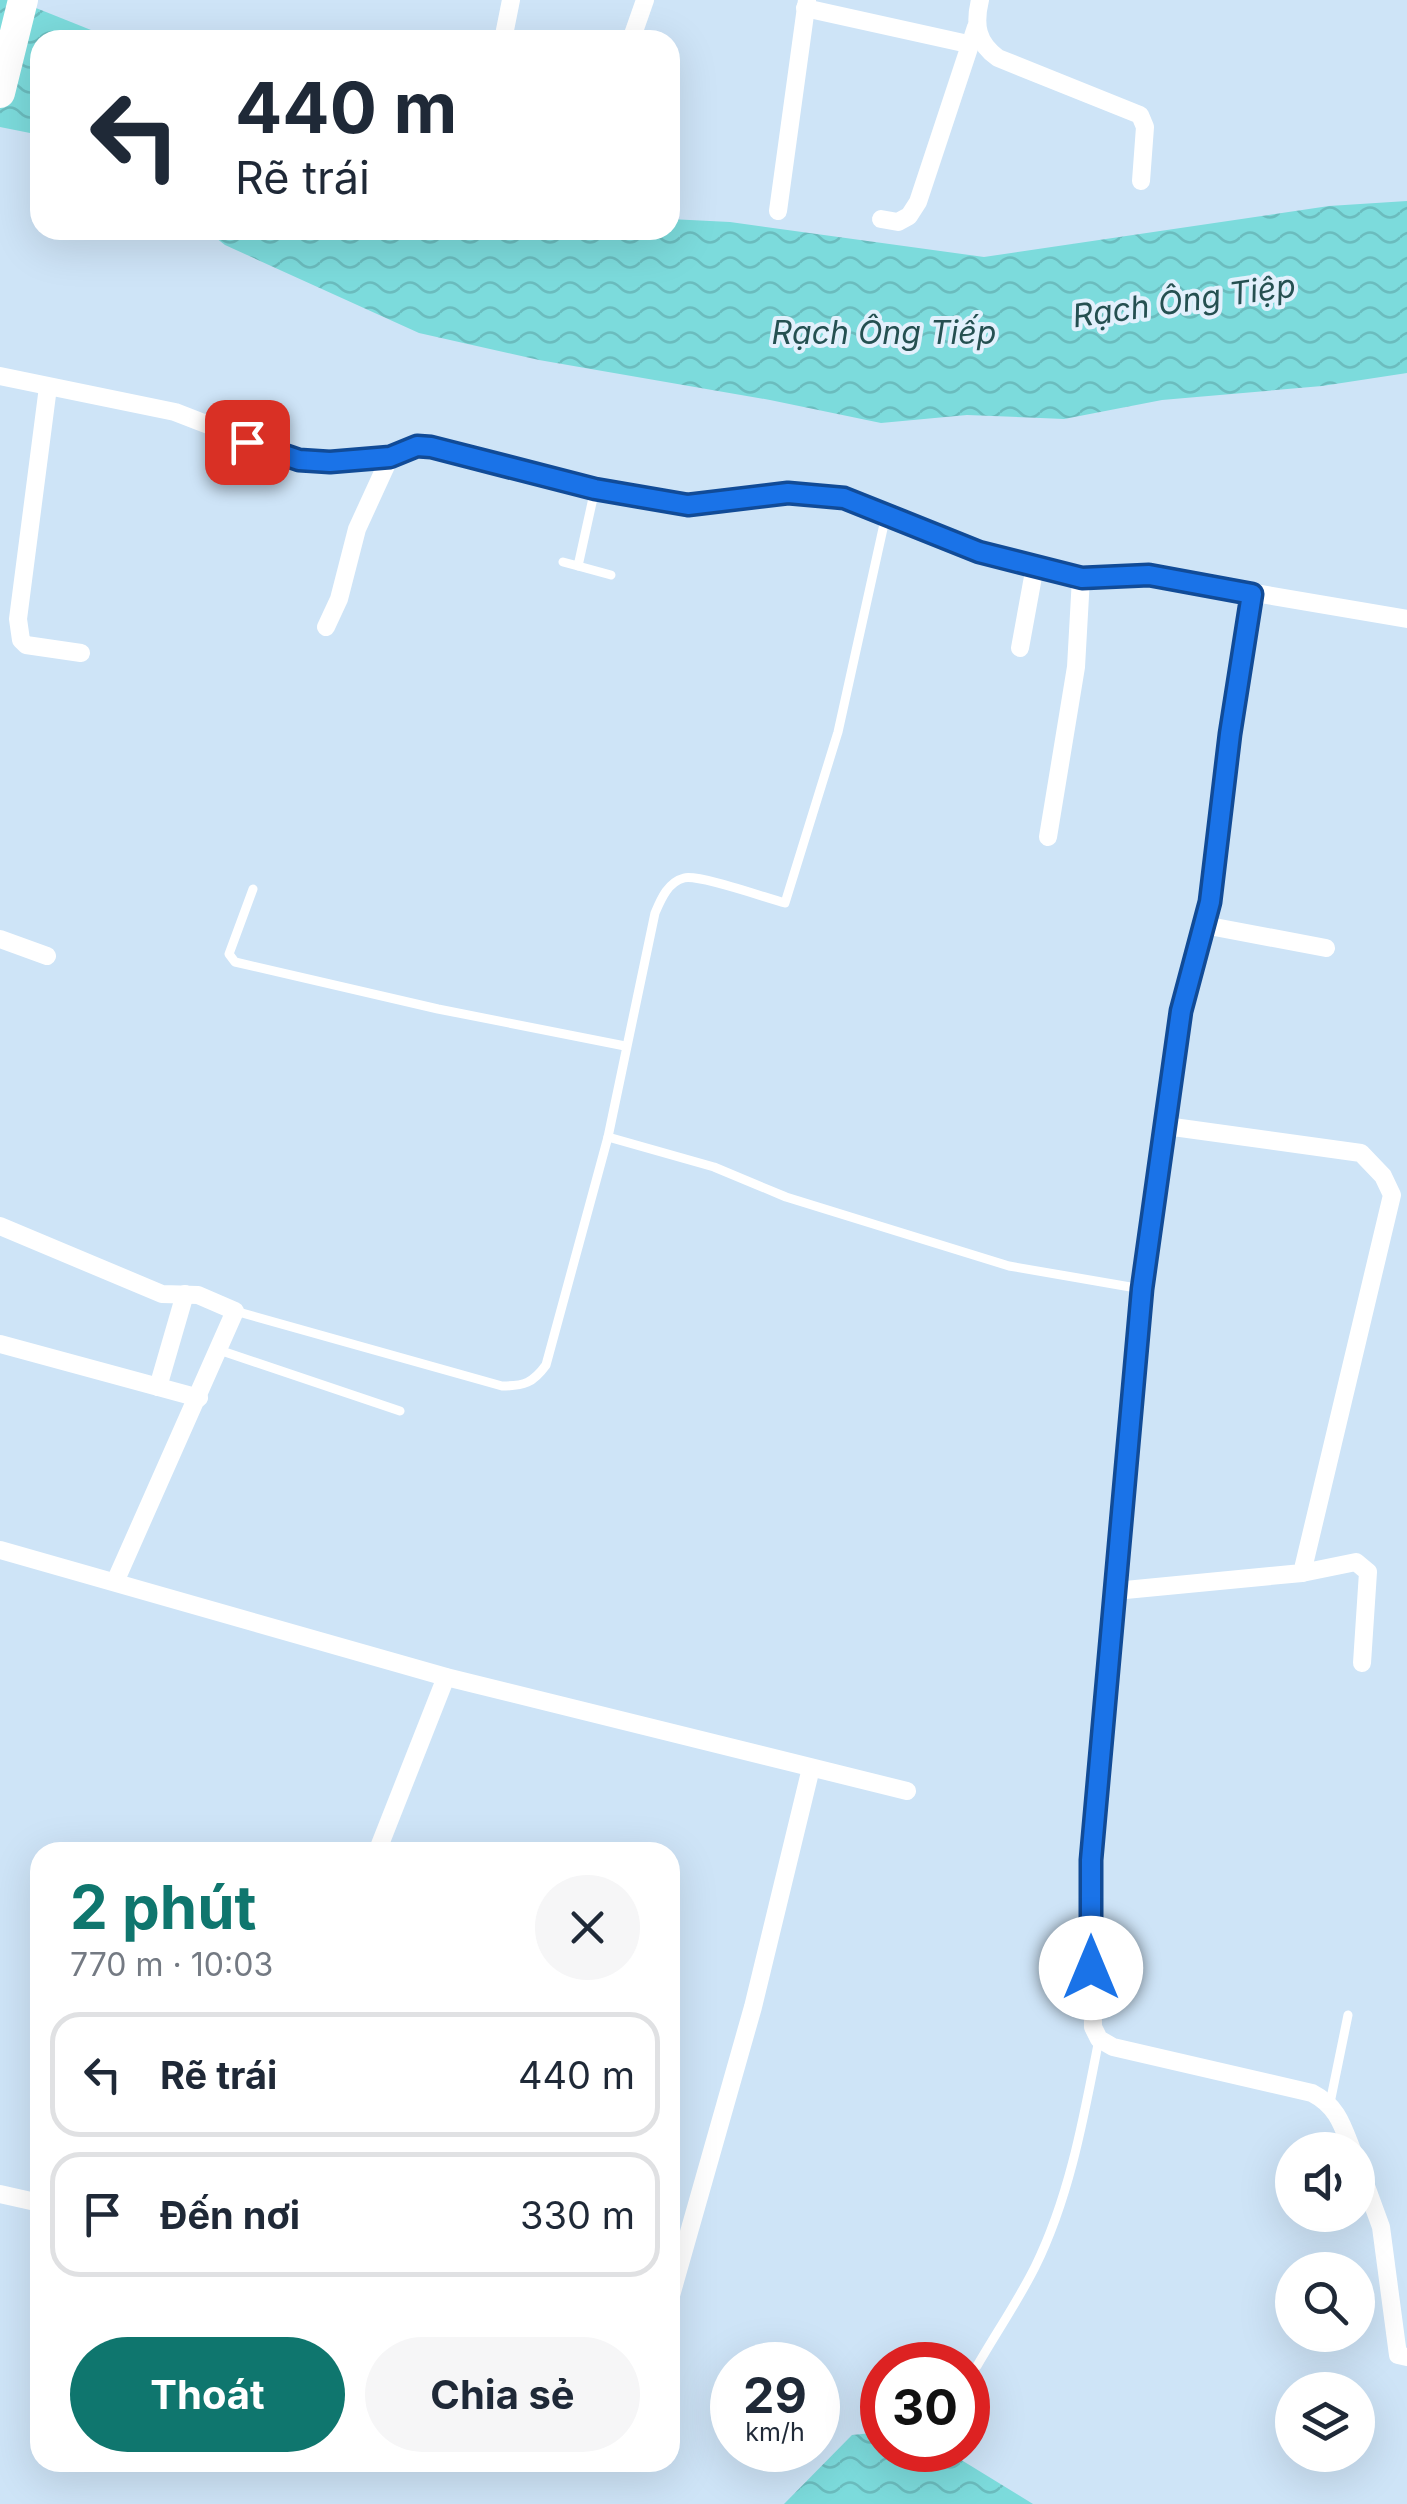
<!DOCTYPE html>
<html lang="vi">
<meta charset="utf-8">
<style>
body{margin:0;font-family:Inter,sans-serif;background:#f6f6f7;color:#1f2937;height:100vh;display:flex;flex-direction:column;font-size:38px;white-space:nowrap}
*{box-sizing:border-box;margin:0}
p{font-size:32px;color:#747a83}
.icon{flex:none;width:55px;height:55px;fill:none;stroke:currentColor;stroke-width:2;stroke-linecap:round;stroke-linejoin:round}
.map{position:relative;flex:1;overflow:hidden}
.sheet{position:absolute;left:30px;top:1842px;width:650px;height:630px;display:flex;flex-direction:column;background:#fff;border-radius:30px;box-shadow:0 10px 40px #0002}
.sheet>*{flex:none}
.hud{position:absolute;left:30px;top:30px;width:650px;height:210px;border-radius:30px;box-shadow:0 10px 40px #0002;background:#fff;color:#1f2937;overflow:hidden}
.controls{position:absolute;left:1275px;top:2132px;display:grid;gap:20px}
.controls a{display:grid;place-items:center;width:100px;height:100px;border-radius:50%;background:#fff;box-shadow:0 10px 40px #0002;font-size:50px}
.speed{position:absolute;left:710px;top:2342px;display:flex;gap:20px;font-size:50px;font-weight:700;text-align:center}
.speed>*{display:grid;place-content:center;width:130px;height:130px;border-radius:50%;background:#fff;box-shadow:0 10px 40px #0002;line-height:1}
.speed small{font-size:25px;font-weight:400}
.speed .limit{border:15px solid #d22;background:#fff;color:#111}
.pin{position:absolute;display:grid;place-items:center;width:85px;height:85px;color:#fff;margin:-42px;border-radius:20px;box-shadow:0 5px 15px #0006}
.me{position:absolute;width:110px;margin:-55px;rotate:0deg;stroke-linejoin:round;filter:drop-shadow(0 0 8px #0008)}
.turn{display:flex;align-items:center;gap:35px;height:210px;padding:0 40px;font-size:45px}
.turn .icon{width:130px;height:130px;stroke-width:2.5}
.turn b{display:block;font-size:70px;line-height:85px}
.round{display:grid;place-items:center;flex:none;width:105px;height:105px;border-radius:52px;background:#f6f6f7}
.overview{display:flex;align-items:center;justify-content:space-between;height:170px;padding:0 40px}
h1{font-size:60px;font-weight:700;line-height:75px;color:#0f766e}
.primary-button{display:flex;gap:20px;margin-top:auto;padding:20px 40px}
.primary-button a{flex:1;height:115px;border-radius:60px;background:#0f766e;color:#fff;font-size:40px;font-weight:700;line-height:115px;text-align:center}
.primary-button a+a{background:#f6f6f7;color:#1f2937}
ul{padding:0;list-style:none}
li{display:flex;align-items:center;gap:30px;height:125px;margin:0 20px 15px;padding:0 20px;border:5px solid #e0e1e3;border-radius:30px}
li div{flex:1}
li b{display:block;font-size:38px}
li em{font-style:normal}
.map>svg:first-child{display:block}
.water{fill:url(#water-waves)}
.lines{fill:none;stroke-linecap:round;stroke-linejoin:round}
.lane{stroke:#fff;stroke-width:9}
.street{stroke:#fff;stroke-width:18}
.primary{stroke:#fff;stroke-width:30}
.route-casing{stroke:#114b97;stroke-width:25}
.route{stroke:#1a73e8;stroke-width:18}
.labels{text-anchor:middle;stroke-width:8;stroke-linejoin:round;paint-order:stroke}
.water-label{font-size:32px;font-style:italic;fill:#255051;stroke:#e2f0fc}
</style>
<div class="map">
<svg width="1407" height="2504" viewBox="0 0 1407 2504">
<defs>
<pattern id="water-waves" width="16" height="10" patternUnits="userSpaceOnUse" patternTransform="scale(2.5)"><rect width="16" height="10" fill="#7cdbdc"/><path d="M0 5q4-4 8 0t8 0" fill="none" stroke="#6bbcbe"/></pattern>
</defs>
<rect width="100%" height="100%" fill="#cee4f7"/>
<g class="water">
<path d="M0,0H16L116,40H40V135L0,127Z"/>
<path d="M1407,201V373L1322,386L1162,400L1064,419L967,415L881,423L770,400L539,360L419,333L225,245L206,230H670V219L730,222L984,257L1329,206Z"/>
<path d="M882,2432V2450H945L1033,2504H784L852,2435Z"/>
</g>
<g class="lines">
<g class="lane">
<path d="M563,562L578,566L595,489"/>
<path d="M578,566L611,575"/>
<path d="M253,889L229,954L235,962L438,1009L625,1046"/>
<path d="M608,1137L714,1167L786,1197L1009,1266L1142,1289"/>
<path d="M235,1311L502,1386C524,1386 533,1383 546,1365L608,1137L655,913C661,899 668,882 684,878C699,874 766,898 785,903L838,732L886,515"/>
<path d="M219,1350L400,1411"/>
<path d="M1330,2103L1348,2015"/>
<path d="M977,2366C996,2333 1018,2301 1035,2267C1070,2196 1084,2116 1099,2039"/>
</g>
<g class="street">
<path d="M980,0C974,25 977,43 998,58L1140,115L1145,127L1141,181"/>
<path d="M805,8L968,44"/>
<path d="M503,40L511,0"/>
<path d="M631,40L645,0"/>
<path d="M778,211L807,0"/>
<path d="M881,219L898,222L909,216L918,202L976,27"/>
<path d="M0,376L175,412L299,460L360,461L390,457L417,446L431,447L595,489L688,505L788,493L843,498L979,552L1081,578L1149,575L1407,619"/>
<path d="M48,387L18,619L21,640L26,645L81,653"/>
<path d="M1252,594L1230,734L1210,902L1181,1011L1142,1289L1091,1860L1093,2027L1099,2039L1113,2047L1312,2093C1337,2106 1342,2124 1352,2150"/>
<path d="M326,627L339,599L357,529L390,457"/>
<path d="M1020,648L1035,566"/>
<path d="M1048,837L1076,667L1081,578"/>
<path d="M1204,925L1326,948"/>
<path d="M0,939L47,956"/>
<path d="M0,1226L162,1294L198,1295L235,1311L115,1582"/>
<path d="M0,1344L199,1398"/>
<path d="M158,1387L185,1294"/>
<path d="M0,1550L446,1677L907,1791"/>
<path d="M1302,1573L1356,1562L1368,1572L1362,1663"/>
<path d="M1115,1591L1302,1573L1392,1195L1383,1176L1361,1153L1166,1126"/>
<path d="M377,1852L446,1677"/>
<path d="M1358,2164L1381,2227L1398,2355L1407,2357"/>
<path d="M0,2194L40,2203"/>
<path d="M670,2299L753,2007L811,1768"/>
</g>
<path class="primary" d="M0,93L23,0"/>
</g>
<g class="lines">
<defs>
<path id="route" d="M247,442L299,460L330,462L390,457L417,446L431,447L595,489L688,505L788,493L844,498L979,552L1082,578L1149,575L1252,594L1230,734L1210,902L1181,1011L1142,1289L1091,1860V1968"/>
</defs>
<use href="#route" class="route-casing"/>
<use href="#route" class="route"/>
</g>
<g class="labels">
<g class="water-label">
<text transform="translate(1184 301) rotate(-8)" y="11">Rạch Ông Tiệp</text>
<text x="884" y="344">Rạch Ông Tiếp</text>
</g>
</g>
</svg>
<div class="controls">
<a><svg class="icon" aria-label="sound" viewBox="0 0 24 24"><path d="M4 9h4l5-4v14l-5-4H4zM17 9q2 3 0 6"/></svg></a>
<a><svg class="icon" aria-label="search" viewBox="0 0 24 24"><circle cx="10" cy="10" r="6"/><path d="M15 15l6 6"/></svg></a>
<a><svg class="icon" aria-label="layers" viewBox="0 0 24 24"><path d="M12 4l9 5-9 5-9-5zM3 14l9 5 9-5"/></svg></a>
</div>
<div class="speed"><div>29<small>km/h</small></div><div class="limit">30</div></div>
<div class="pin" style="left:247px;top:442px;background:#d93025"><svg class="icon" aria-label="arrive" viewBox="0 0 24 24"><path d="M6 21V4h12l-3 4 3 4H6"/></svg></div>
<svg class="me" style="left:1091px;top:1968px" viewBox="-20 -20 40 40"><circle r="19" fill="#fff"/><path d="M0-13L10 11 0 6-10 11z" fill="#1a73e8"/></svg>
<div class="hud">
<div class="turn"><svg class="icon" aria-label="left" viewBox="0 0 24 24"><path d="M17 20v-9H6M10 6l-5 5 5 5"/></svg><div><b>440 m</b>Rẽ trái</div></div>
</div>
<section class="sheet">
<div class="overview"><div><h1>2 phút</h1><p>770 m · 10:03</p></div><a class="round"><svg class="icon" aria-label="close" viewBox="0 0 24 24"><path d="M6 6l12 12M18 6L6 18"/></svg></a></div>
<ul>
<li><svg class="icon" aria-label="left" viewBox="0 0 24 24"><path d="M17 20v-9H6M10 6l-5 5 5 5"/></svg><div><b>Rẽ trái</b></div><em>440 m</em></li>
<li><svg class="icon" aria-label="arrive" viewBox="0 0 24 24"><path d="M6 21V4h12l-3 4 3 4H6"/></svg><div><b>Đến nơi</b></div><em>330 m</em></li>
</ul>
<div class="primary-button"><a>Thoát</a><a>Chia sẻ</a></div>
</section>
</div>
